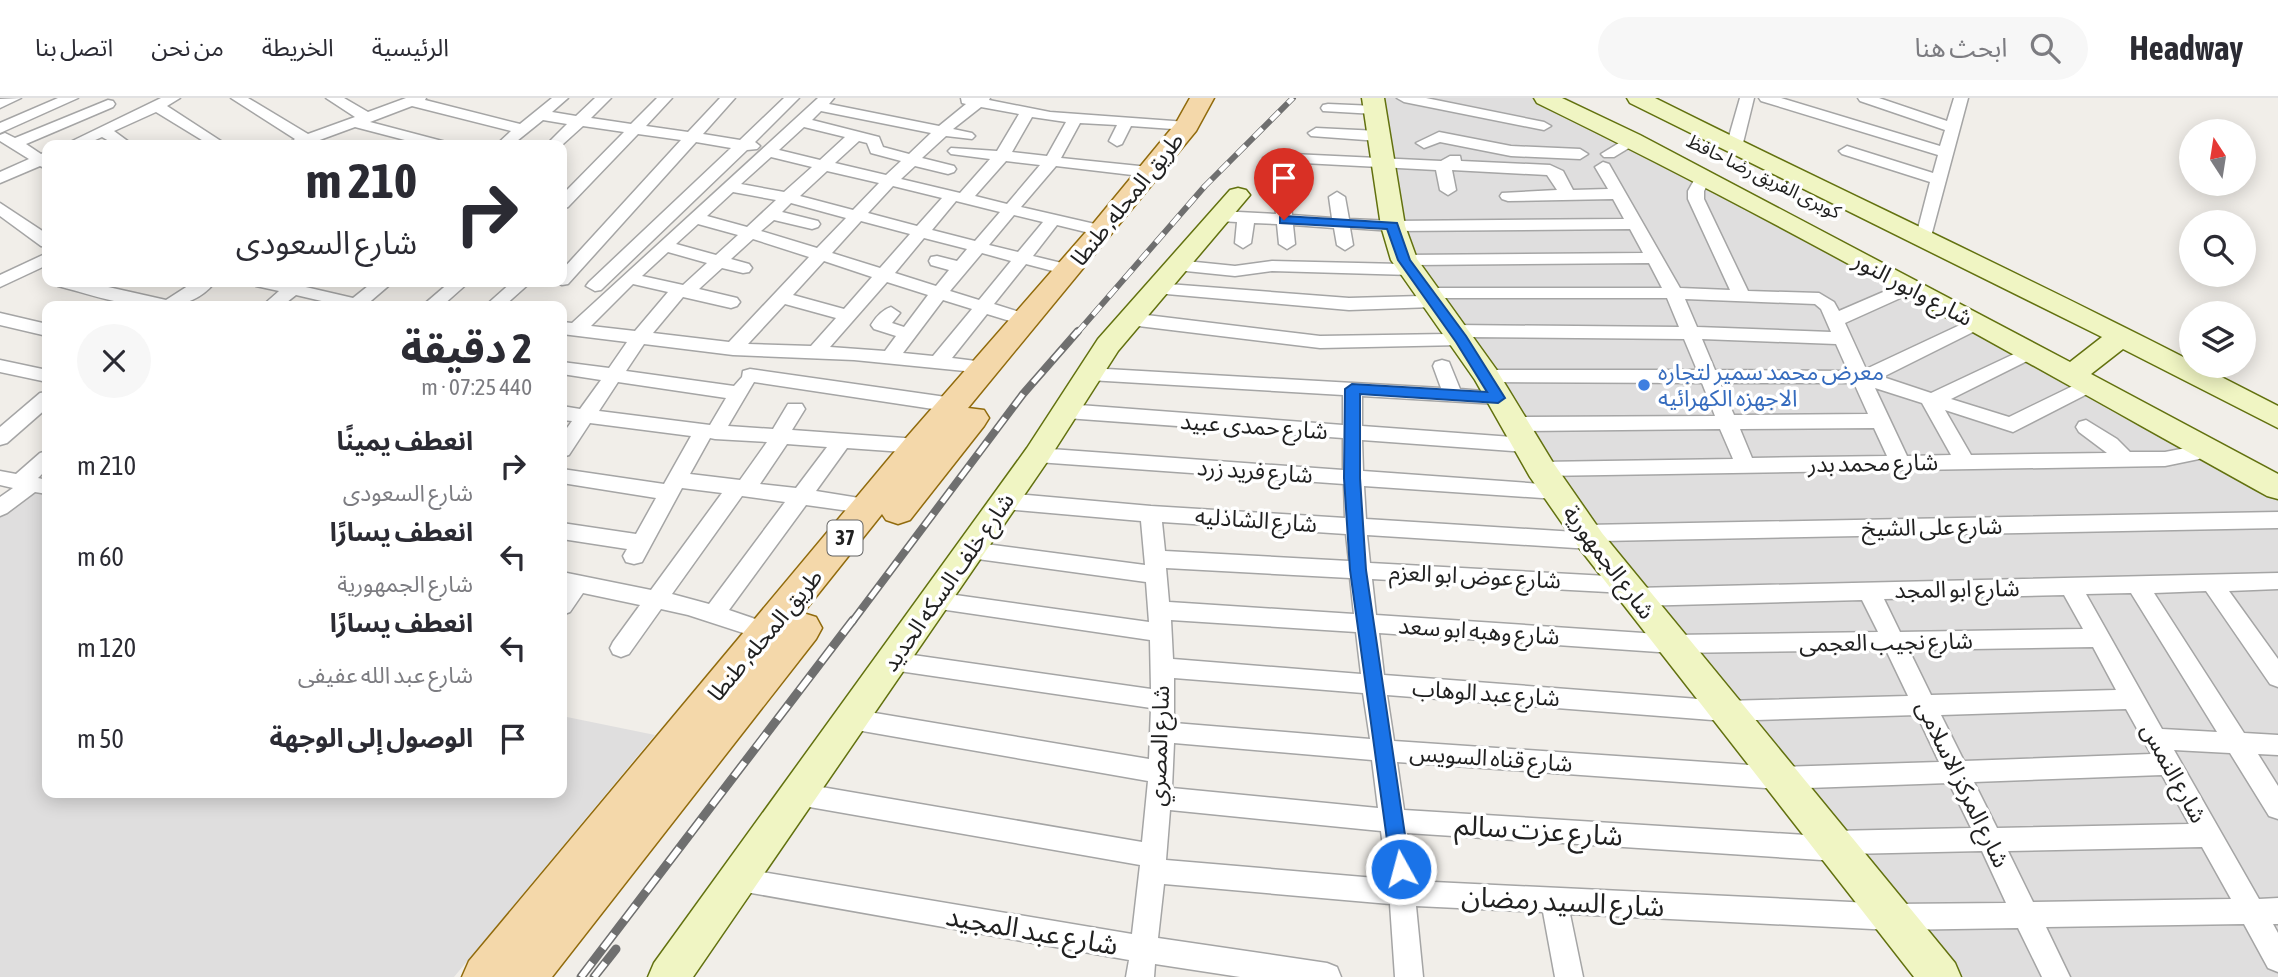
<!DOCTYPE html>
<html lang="ar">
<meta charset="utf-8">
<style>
body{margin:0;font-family:"Asap Condensed","Noto Sans Arabic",sans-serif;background:#f7f7f7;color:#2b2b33;direction:rtl;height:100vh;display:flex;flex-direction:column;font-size:26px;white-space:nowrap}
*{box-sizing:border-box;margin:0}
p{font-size:23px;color:#7c7c81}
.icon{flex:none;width:38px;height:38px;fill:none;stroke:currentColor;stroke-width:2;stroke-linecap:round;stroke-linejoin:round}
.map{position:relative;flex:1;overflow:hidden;direction:ltr}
.panel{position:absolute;left:42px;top:203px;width:525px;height:497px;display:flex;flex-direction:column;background:#fff;border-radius:14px;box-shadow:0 4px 18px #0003;direction:rtl}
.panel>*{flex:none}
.top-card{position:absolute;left:42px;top:42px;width:525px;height:147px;border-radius:14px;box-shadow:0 4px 18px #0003;direction:rtl;background:#fff;color:#2b2b33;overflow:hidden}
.needle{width:46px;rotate:348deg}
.fabs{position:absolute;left:2179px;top:21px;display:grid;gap:14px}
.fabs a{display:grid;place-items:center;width:77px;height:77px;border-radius:50%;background:#fff;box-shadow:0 4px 18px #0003;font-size:35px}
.pin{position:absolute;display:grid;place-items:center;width:60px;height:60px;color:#fff;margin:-72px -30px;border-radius:50% 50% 50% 0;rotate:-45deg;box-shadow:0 0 7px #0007}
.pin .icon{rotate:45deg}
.me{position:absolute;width:77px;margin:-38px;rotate:353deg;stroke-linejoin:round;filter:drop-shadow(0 0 5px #0008)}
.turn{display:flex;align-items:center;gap:24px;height:147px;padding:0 35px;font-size:32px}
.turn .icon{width:91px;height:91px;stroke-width:2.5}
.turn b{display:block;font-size:49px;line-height:60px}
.round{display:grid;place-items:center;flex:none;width:74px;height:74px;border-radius:37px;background:#f7f7f7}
.head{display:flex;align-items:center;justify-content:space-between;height:119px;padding:0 35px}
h1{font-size:42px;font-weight:700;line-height:52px}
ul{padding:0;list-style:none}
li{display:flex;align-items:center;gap:21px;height:91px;padding:0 35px}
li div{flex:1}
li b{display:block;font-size:26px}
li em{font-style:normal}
header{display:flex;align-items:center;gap:42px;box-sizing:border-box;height:98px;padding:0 35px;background:#fff;border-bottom:2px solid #e1e1e2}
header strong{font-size:33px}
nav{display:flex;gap:38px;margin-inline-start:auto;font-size:24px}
.search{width:490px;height:63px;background:#f7f7f7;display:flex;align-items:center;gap:18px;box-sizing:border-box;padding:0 24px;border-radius:38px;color:#7c7c81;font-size:26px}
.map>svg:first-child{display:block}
.residential{fill:#dfdede}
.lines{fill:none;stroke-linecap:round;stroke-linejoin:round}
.street-casing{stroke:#a5a5a5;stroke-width:3}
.secondary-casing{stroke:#62710f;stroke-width:3}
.primary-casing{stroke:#916b0d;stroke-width:3}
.street{fill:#fff;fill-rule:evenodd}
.secondary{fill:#f0f5c3;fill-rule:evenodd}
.primary{fill:#f4d8aa;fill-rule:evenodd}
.rail-far2-casing{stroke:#6f6f6f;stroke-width:6}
.rail-far1-casing{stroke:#6f6f6f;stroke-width:8}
.rail-casing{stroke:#6f6f6f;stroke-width:9}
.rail-far2{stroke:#fff;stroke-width:4.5;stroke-dasharray:12;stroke-linecap:butt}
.rail-far1{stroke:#fff;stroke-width:5;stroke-dasharray:15;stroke-linecap:butt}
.rail{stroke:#fff;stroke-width:6;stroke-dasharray:18;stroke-linecap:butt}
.route{fill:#1a73e8;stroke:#114b97;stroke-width:2}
.shop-dot{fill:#3f7fe0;stroke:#fff;stroke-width:2.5}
.labels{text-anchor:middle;stroke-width:7;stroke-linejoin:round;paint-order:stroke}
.far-street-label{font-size:19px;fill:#212121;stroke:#fff}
.shield{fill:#fff;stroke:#646464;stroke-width:2}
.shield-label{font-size:21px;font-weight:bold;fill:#212121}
.street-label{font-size:23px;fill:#212121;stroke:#fff}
.shop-label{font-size:23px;fill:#366cbe;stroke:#fff;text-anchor:start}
.near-street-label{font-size:28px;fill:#212121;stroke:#fff}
</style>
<header>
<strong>Headway</strong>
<div class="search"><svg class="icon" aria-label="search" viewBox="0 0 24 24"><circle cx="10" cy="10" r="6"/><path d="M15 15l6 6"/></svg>ابحث هنا</div>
<nav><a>الرئيسية</a><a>الخريطة</a><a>من نحن</a><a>اتصل بنا</a></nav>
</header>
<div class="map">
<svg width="2278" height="879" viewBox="0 0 2278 879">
<rect width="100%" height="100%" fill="#f1eee9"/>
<g class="residential">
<path d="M1379,0H1567L2278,379V879H1955L1563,391L1410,165Z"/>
<path d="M37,393L47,398V695H562V618L655,637L454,879H0V417L30,396Z"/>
</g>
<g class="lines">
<defs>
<g id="street">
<path d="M21,0L0,10V1Z"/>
<path d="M58,0H78L0,35V25Z"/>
<path d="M161,0H180L167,8L227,47H210L156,14L114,33L133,47H116L102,39L84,47H64Z"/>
<path d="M231,0H248L308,36L355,19L326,0H344L368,14L406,0H426L425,2L520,26L552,0H568L552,14L576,18L595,0H611L591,20L631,26L657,0H672L646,28L688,34L720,0H735L703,36L740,42L784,0H799L755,44L760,48L757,51L747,52L601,192L595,193L586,188L589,184L731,50L696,44L568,186L562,187L555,184H562V172L681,42L638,36L568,109L562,111V97L624,34L583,28L562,47H546L567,26L543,22L512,47H496L511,33L412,8L370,24L446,44L448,47H424L355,29L306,47H286L295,41Z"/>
<path d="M818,0H834L829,6L939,28L966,6L962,5L961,0H990L989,2L1050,14L1187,24L1194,28L1187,32L1131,28L1122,46L1117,48L1109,43L1117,27L1080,25L1061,60L1149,69L1157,74L1149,79L1056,68L1021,109L1108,129L1110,133L1102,138L1057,127L1033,158L1074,168L1077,172L1074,176L1068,177L1026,166L994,206L1032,218L1035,222L1032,226L1026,228L987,216L952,260L992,265L994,269L992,273L985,275L854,262L733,257L644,246L626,273L734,288L742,279L743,273L750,271L953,300L960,302L963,307L960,312L953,314L754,284L728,328L773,331L788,306H802L805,311L792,332L918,341L925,343L928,348L925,353L918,355L847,350L816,393L878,403L881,408L878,413L871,416L806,407L729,512L776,528L779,534L776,540L768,543L688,517L661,511L629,556L621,559L613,556L610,550L613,544L640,507L583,495L570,514L562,517V474L651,492L722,395L682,390L642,464L634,466L626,464L623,458L627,451L562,441V425L636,436L656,400L562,385V371L664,386L691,338L590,325L569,357L562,359V337L572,323L562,322V308L580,311L601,282L562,276V264L609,270L627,244L562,236V224L572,225ZM981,9L1019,16L997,53L951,50L948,53L951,56L990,61L960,95L901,81L915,68L948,76L954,74L956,71L954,68L922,60L946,38L972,41L975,38L972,35L953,31ZM821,13L931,35L909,56L883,49L879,39L812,22ZM1032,19L1066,24L1047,58L1012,54ZM804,29L845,39L820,62L779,52ZM859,43L867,45L871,55L901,63L886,77L835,65ZM771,59L812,69L784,94L741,86ZM1006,63L1040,67L1007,106L975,98ZM827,73L879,85L853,112L800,98ZM893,88L942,100L917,128L868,115ZM733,94L776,102L747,129L707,118ZM956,103L1000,114L975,143L932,132ZM791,105L846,120L817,150L761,133L774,122L812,131L818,129L820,126L818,123L782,114ZM1014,117L1043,124L1018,154L989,147ZM861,123L910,136L880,170L832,155ZM698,126L738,137L716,157L676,146ZM924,140L967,151L957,163L937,158L931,159L929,163L931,167L949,172L936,188L895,175ZM753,141L809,159L729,244L653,235L683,199L731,210L737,208L740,204L737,200L699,191L722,170L743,175L749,174L752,170L749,166L731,161ZM668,154L707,165L683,187L642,178ZM982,155L1011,163L979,202L950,193ZM824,163L872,179L844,211L793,197ZM887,184L928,197L904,229L892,225L900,215L891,209C882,212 876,219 871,227L874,231L896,238L885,253L830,249ZM633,186L668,194L635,233L591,228ZM943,202L972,211L933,258L903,255ZM785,206L836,220L811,248L748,246ZM618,284L726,300L710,327L599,313ZM710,340L715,341L767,344L740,382L690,376ZM787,346L827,349L796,390L760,386ZM742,398L785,404L709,506L672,496Z"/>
<path d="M1397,0H1426L1544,24L1551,28L1544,32L1404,4Z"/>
<path d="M1740,0H1754L1742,49L1734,54L1726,49Z"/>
<path d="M1759,0H1781L1940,48L1945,32L1860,3L1858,0H1879L1947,23L1954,0H1968L1929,146H1917L1915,142L1930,84L1842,56L1839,53L1847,48L1933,75L1938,57L1761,3Z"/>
<path d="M108,2L113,3L115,6L113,9L26,46L41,56L47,54V71L40,68L0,85V74L29,61L0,43V37L5,35L15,40Z"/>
<path d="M1328,6L1375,8L1382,12L1375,16L1323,13L1321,10L1323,7Z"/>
<path d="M1316,30L1379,33L1387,38L1379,43L1311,38L1308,35Z"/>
<path d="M1439,34L1511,48L1580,51L1588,56L1580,61L1511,58L1440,44L1424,50L1416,45Z"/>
<path d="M1632,37L1637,39L1640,42L1637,45L1614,59H1604L1601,56Z"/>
<path d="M1271,55L1441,63L1450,58H1460L1461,63L1550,67L1563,73L1573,92L1608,91L1595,69L1603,64L1609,66L1680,190L1730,192L1688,101V93L1697,77H1709L1711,80L1704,93V101L1748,193L1819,195L1834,204L1839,213L1904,185H1916L1919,189L1916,193L1845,225L1866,271L1977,219L1986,225L1983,229L1883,279L1931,295L2031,248L2040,254L2037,258L1951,301L2009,319L2083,283H2097L2099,287L2097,291L2013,334L1945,312L1971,357L2107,355L2079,334L2076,329L2079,324L2086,322L2117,341L2130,354H2165L2186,350L2203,341L2210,343L2213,348L2199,361L2165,368L1541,378L1534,376L1531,371L1534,366L1541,364L1733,361L1720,331L1513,333L1506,331L1503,326L1506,321L1513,319L1715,318L1702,285L1486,284L1479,282L1477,278L1479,274L1486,272H1697L1684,241L1469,239L1467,245L1461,247L1320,250L1130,227L1121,221L1130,215L1320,238L1448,236L1449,229L1455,227L1679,229L1667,200H1440L1439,207L1433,209L1349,212L1155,195L1146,190L1155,185L1349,200L1421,198L1419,195L1422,191L1428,190H1662L1649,165L1412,167L1420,172L1411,177L1272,173L1235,178L1176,172L1167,167L1176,162L1235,168L1272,163L1401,166L1396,162L1404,157L1643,155L1630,131L1393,133L1350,130L1353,147L1345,152L1337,147L1334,130L1293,127L1295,146L1287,151L1279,146L1277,126L1254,125L1251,145L1243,150L1235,145L1237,124L1219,123L1211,118L1219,113L1276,116L1274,95L1282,90L1290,95L1292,117L1332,120L1329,99L1337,94L1345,99L1349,121L1393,123L1624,121L1613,101L1508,103L1502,101L1500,98L1502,95L1557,92L1547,77L1452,72L1456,92L1448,97L1440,92L1436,72L1266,63L1263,60ZM1685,201L1815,206L1821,211L1831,234L1697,229ZM1702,241L1836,246L1848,273L1715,272ZM1720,285H1854L1868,316L1734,317ZM1875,290L1922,305L1951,357L1907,358ZM1874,330L1887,358L1752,360L1740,331Z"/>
<path d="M0,105L47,136V149L41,148L0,118Z"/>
<path d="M47,155V167L0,189V177Z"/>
<path d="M55,184H86L166,202L194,184H215C179,230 105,200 58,188Z"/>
<path d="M254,184H284L353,200L373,184H393L365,208H343L296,197L282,208H262L279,193L256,188Z"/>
<path d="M450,184H469L442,208H422Z"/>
<path d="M512,184H531L504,208H485Z"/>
<path d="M0,215L47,226V238L0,227Z"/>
<path d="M0,262L47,272V284L0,274Z"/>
<path d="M1442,262L1449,264L1460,291L1505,295L1507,300L1505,305L1498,306L1362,298V328L1526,340L1533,342L1536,347L1533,352L1526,354L1362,342L1363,373L1556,387L1563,389L1566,394L1563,399L1556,401L1364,388L1366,421L1576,434L1579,429L1586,427L2278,414V430L1601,443L1598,449L1591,451L1367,437L1370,465L1626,479L1634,481L1637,487L1635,490L2278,475V491L2229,493L2278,561V589L2270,586L2206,493L2154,495L2244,635L2278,637V657L2258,656L2278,688V721L2269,718L2230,655L2174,652L2259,801L2278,800V826H2273L2278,835V874L2268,870L2244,826L2046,829L2070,879H2042L2018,830L1892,832L1570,816L1583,879H1555L1543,814L1416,808L1423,879H1395L1390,806L1164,786L1158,840L1327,865L1337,869L1341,879H1240L1155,866L1154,879H1126L1129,862L729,791L725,782L729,773L738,770L1132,836L1140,767L798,707L789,704L786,696L789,688L798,685L1142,744L1148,683L851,631L843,628L839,621L843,614L851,611L1149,661L1151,610L892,572L884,570L881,563L884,556L892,554L1151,591L1150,542L926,509L923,503L926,497L934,494L1149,524L1146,484L970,460L963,458L959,452L963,446L970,444L1145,467L1141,423L1005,411L998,408L995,403L998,398L1005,395L1151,408L1345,420L1344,386L1037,364L1030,362L1027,357L1030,352L1037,350L1343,372V340L1066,320L1059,318L1056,313L1059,308L1066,306L1343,327V297L1089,282L1082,280L1080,276L1082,272L1089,270L1441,290L1433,268L1435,264ZM1162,424L1346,436L1349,463L1165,453ZM1166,470L1350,480L1354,516L1169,504ZM1372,481L1626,495L1624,499L1627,505L1635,508L1862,502L1878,534L1673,537L1376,517ZM2131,495L2217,634L2162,631L2086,496ZM2064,497L2083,531L1900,534L1884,501ZM1171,522L1356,534L1361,576L1173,561ZM1379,535L1673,555L1886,552L1908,598L1725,603L1384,577ZM2093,549L2116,592L1931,597L1909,552ZM1174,580L1363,595L1370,641L1174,625ZM1387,597L1725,623L1917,617L1939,664L1779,669L1394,643ZM2126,611L2151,656L1964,663L1941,617ZM1174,645L1372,662L1378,710L1172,690ZM1397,664L1779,691L1949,685L1971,730L1832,733L1822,738L1404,712ZM2162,677L2189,726L1997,730L1974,684ZM1170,712L1381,733L1387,781L1166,762ZM1407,735L1837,763L1847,756L1982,753L2006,805L1892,806L1413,783ZM2202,749L2231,801L2033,804L2008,753Z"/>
<path d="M47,294V310L7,345L0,347V329L40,295Z"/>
<path d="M47,353V371L38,380L47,382V396L35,394L7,415L0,418V399L13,390L0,387V373L16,376L40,355Z"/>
</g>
<g id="secondary">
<path d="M1362,0H1384L1405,128L1417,161L1496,271L1552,363L1602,435L1955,865L1961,879H1914L1580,451L1530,379L1475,282L1391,162L1381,128Z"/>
<path d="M1534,0H1562L1640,37L2070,264L2102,239L1630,5L1627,0H1655C1833,89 2014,172 2191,263V268H2200L2278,308V330L2123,251L2091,276L2278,376V401L2267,398C2026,264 1786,126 1537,5Z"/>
<path d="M1238,90L1246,92L1250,97L1118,253L1047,364L693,879H648L654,865L1027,350L1098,241L1230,92Z"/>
</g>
<path id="primary" d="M1190,0H1214L1196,33L968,310L984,312L989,320L984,328L910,422L898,426L886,422L882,416L803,515L816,519L822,530L816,541L552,879H462L469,863L906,340L1092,127L1176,25Z"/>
</defs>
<use href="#street" class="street-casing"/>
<use href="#secondary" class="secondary-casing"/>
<use href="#primary" class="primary-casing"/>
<use href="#street" class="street"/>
<use href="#secondary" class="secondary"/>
<use href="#primary" class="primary"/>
<defs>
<path id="rail-far2" d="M1077,235L1205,88L1293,0"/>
<path id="rail-far1" d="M852,524L1023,296L1078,233"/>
<g id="rail">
<path d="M581,879L853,522"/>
<path d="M594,879L616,851"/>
</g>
</defs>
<use href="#rail-far2" class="rail-far2-casing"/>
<use href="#rail-far1" class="rail-far1-casing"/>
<use href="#rail" class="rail-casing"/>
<use href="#rail-far2" class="rail-far2"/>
<use href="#rail-far1" class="rail-far1"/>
<use href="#rail" class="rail"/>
</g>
<path class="route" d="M1284,118L1397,125L1410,162L1466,238L1505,300L1498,305L1360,296V380L1366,472L1410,771L1407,777L1401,780L1394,777L1391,771L1350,472L1344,380L1345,291L1352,286L1487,294L1456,244L1398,162L1387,131L1280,125V119Z"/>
<circle class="shop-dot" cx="1644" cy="287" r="7"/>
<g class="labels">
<g class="far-street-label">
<text transform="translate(1764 78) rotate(26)" y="7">كوبرى الفريق رضا حافظ</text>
</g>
<rect class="shield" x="827.5" y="422.5" width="35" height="35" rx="5"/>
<g class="shield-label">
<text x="845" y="447">37</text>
</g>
<g class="street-label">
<text transform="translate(1127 101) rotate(-51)" y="8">طريق المحله, طنطا</text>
<text transform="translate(1913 191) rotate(28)" y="8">شارع وابور النور</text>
<text transform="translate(1254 328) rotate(4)" y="8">شارع حمدى عبيد</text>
<text transform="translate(1873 365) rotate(-1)" y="8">شارع محمد بدر</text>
<text transform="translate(1255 373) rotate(4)" y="8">شارع فريد زرد</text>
<text transform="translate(1256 422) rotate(4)" y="8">شارع الشاذليه</text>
<text transform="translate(1932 429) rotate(-1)" y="8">شارع على الشيخ</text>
<text transform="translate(1609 464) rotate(53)" y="8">شارع الجمهورية</text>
<text transform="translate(1475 478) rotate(3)" y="8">شارع عوض ابو العزم</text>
<text transform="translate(948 484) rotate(-55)" y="8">شارع خلف السكه الحديد</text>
<text transform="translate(1957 491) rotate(-1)" y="8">شارع ابو المجد</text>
<text transform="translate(1479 533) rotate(4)" y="8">شارع وهبه ابو سعد</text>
<text transform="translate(765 537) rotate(-50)" y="8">طريق المحله, طنطا</text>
<text transform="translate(1886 544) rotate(-1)" y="8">شارع نجيب العجمى</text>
<text transform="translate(1486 595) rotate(4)" y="8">شارع عبد الوهاب</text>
<text transform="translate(1159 648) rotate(-88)" y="8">شارع المصري</text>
<text transform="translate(1491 660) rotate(4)" y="8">شارع قناه السويس</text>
<text transform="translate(2174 675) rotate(61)" y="8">شارع النمس</text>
<text transform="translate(1963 686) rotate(64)" y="8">شارع المركز الاسلامى</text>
</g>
<g class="shop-label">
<text x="1658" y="282">معرض محمد سمير لتجاره<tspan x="1658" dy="26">الاجهزه الكهرائيه</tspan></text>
</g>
<g class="near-street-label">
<text transform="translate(1539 732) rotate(4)" y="10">شارع عزت سالم</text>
<text transform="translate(1563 803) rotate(3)" y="10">شارع السيد رمضان</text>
<text transform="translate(1032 832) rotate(10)" y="10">شارع عبد المجيد</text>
</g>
</g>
</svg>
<div class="fabs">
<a><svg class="needle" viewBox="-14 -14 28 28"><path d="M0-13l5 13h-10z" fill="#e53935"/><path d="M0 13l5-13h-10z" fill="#7c7c81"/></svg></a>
<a><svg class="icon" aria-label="search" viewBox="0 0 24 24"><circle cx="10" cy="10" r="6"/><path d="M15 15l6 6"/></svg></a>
<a><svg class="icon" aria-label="layers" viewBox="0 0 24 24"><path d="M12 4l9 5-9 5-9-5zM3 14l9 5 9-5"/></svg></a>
</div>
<div class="pin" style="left:1284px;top:122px;background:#d93025"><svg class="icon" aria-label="arrive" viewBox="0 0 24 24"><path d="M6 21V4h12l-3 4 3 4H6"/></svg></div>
<svg class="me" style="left:1401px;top:771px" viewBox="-20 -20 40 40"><circle r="17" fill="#1a73e8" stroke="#fff" stroke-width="3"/><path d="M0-11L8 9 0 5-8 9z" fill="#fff"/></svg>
<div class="top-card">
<div class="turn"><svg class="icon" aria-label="right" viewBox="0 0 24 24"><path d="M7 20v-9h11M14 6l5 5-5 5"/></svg><div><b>210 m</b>شارع السعودى</div></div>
</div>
<section class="panel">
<div class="head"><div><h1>2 دقيقة</h1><p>440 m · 07:25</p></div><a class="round"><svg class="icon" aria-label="close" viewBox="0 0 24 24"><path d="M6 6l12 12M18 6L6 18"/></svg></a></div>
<ul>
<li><svg class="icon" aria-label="right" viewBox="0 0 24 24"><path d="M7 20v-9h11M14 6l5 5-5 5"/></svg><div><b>انعطف يمينًا</b><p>شارع السعودى</p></div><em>210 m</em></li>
<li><svg class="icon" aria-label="left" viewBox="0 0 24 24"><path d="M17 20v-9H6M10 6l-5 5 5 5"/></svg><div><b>انعطف يسارًا</b><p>شارع الجمهورية</p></div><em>60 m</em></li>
<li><svg class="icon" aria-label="left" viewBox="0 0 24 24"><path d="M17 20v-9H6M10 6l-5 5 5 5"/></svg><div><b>انعطف يسارًا</b><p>شارع عبد الله عفيفى</p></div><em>120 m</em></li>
<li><svg class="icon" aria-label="arrive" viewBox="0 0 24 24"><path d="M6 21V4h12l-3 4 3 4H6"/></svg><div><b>الوصول إلى الوجهة</b></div><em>50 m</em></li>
</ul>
</section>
</div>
